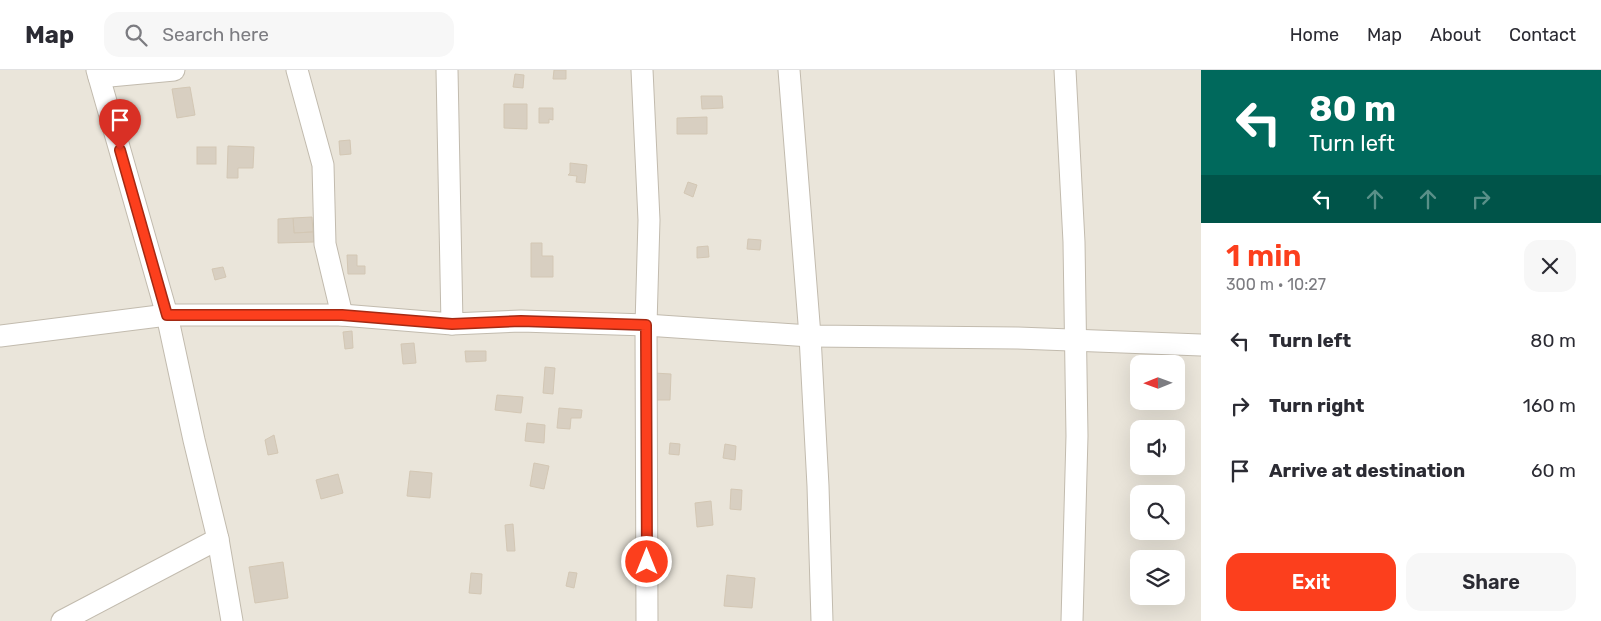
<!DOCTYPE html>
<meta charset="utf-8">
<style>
body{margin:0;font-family:Rubik,sans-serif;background:#f7f7f7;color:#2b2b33;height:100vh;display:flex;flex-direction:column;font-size:19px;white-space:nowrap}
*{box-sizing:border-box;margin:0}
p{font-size:16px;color:#7c7c81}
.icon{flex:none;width:28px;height:28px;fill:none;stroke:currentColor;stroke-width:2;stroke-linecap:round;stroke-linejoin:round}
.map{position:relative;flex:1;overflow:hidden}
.panel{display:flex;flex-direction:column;background:#fff;width:400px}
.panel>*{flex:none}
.top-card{background:#00695c;color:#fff;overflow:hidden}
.needle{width:32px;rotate:269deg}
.buttons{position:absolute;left:1130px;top:285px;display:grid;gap:10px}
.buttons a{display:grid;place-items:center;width:55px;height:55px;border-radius:10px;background:#fff;box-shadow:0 5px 20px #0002;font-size:25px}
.pin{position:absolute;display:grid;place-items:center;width:42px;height:42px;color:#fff;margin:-51px -21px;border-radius:50% 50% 50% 0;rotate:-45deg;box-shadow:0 0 5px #0007}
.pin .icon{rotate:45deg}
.me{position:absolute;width:55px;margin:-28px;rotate:0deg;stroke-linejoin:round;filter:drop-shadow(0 0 4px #0008)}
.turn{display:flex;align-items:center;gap:18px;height:105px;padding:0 25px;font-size:22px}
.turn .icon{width:65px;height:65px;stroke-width:2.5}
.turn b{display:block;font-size:35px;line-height:42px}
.lanes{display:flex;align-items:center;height:48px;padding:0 25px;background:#0003;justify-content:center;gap:25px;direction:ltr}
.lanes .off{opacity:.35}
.round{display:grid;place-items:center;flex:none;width:52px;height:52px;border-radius:15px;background:#f7f7f7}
.overview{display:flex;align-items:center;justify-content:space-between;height:85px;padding:0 25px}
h1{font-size:30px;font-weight:600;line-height:38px;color:#fc3f1d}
.button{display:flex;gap:10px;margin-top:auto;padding:10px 25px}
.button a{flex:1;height:58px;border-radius:15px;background:#fc3f1d;color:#fff;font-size:20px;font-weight:600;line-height:58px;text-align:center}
.button a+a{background:#f7f7f7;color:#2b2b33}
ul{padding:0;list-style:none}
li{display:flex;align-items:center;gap:15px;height:65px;padding:0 25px}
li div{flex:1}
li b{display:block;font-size:19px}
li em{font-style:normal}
header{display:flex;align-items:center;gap:30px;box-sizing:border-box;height:70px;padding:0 25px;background:#fff;border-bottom:1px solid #e1e1e2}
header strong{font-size:24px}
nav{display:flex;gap:28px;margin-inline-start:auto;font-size:18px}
.search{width:350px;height:45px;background:#f7f7f7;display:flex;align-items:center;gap:12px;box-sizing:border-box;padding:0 18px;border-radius:15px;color:#7c7c81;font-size:19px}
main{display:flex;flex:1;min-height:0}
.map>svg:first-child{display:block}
.residential{fill:#eae5da;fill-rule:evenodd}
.building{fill:#d8cfc1;stroke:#d3c7b4}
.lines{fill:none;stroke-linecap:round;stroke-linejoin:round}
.minor-casing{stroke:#c2bbae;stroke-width:23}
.minor{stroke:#fff;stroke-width:21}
.route-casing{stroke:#a42913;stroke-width:12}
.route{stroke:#fc3f1d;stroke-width:9}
</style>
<header>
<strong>Map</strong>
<div class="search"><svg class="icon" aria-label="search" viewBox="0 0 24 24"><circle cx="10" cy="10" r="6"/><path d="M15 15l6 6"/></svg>Search here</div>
<nav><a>Home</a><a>Map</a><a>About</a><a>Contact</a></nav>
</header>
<main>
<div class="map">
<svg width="1201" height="551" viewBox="0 0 1201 551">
<rect width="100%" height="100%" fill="#f6f3ec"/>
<path class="residential" d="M0,0H1201V551H0ZM1139,294H1176V331H1139ZM1139,359H1176V396H1139ZM1139,424H1176V461H1139ZM1139,489H1176V526H1139Z"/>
<g class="building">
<path d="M554,0H566V9H553Z"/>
<path d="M515,4L524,5L523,18L513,17Z"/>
<path d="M190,17L195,45L177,48L172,19Z"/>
<path d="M701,26H722L723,38L702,39Z"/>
<path d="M504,34H527V59L504,58Z"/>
<path d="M539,38H553V50L549,49V53H539Z"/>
<path d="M707,47V64H677V48Z"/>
<path d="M350,70L351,84L340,85L339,71Z"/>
<path d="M228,76L254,77L253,98H238V108H227Z"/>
<rect x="197" y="77" width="19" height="17"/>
<path d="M570,93L587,95L585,113L576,112L577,106L568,105L570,103Z"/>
<path d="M688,112L697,115L693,127L684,123Z"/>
<path d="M312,147L313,162L294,163L293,148Z"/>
<path d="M293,148L294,163L313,162L314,172L278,173V149Z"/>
<path d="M748,169L761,170L760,180L747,179Z"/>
<path d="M531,173H542V186H553V207H531Z"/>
<path d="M708,176L709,187L697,188V177Z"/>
<path d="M347,185H357V196H365V204H348Z"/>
<path d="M223,197L226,207L215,210L212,199Z"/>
<path d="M352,261L353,278L345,279L343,262Z"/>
<path d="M414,273L416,293L403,294L401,274Z"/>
<path d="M465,281H486V291L466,292Z"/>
<path d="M545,297L555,298L553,324L543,323Z"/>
<path d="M654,303L671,304L670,330H652Z"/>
<path d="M497,325L523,327L521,343L495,340Z"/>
<path d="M559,338L582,340L581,348H571L570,359L557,358Z"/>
<path d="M527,353L545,355L544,373L525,371Z"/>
<path d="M274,365L278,383L268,385L265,370Z"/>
<path d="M670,373L680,374L679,385L669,384Z"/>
<path d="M725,374L736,376L735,390L723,388Z"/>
<path d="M534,393L549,396L544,419L530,416Z"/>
<path d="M410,401L432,403L430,428L407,426Z"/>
<path d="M338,404L343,423L321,429L316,410Z"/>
<path d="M731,419L742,420L741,440L730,439Z"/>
<path d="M711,431L713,455L697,457L695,433Z"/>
<path d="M513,454L515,481H507L505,455Z"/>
<path d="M283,492L288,528L255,533L249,497Z"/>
<path d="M569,502L577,503L574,518L566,516Z"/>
<path d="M471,503L482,504L481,524L469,523Z"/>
<path d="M727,505L755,508L752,538L724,536Z"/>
</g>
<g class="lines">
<defs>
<g id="minor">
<path d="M97,0L167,245L194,370L218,469L232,551"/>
<path d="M297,0L323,95L325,174L342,245"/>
<path d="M447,0L452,254"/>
<path d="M642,0L649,150L646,255L647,551"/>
<path d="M789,0L810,266L818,416L822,551"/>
<path d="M1065,0L1074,172L1077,366L1072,551"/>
<path d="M99,7L174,0"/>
<path d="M0,266L167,245H342L452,254L521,251L646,255L810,266L1018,268L1201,275"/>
<path d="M62,551L218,469"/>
</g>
</defs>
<use href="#minor" class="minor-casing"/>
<use href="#minor" class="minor"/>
</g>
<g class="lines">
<defs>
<path id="route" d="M120,80L167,245H342L452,254L521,251L646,255L647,492"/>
</defs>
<use href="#route" class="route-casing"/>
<use href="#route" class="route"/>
</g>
</svg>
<div class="buttons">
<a><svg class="needle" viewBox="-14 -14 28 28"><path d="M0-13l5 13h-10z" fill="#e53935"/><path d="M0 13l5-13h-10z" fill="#7c7c81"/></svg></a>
<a><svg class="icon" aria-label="sound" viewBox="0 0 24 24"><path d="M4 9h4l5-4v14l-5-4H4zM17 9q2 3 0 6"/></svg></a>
<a><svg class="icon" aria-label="search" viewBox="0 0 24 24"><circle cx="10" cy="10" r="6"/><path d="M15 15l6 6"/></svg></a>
<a><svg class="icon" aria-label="layers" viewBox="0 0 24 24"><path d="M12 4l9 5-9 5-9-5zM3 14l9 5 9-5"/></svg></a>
</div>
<div class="pin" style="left:120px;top:80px;background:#d93025"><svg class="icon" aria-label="arrive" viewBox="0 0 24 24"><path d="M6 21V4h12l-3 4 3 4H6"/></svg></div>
<svg class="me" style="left:647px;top:492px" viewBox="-20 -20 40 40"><circle r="17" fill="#fc3f1d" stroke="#fff" stroke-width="3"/><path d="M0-11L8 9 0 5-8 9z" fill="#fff"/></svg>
</div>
<section class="panel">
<div class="top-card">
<div class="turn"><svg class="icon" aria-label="left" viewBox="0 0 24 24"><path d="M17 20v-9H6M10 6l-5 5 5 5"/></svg><div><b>80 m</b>Turn left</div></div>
<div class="lanes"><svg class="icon" aria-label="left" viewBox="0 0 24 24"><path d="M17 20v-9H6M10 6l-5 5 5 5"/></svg><svg class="icon off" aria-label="ahead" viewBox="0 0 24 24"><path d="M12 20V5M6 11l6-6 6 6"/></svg><svg class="icon off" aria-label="ahead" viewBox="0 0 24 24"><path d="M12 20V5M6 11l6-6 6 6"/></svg><svg class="icon off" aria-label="right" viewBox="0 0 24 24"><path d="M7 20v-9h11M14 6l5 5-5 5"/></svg></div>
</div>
<div class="overview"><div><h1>1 min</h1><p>300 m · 10:27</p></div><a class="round"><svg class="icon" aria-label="close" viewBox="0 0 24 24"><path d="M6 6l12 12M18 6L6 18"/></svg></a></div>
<ul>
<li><svg class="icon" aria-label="left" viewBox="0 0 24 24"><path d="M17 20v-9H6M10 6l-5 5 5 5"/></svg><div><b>Turn left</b></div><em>80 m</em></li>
<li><svg class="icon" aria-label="right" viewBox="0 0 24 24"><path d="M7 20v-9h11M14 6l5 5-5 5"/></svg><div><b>Turn right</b></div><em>160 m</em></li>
<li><svg class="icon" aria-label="arrive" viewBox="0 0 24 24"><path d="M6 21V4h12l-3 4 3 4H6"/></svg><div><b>Arrive at destination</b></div><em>60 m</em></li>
</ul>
<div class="button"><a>Exit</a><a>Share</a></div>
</section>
</main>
